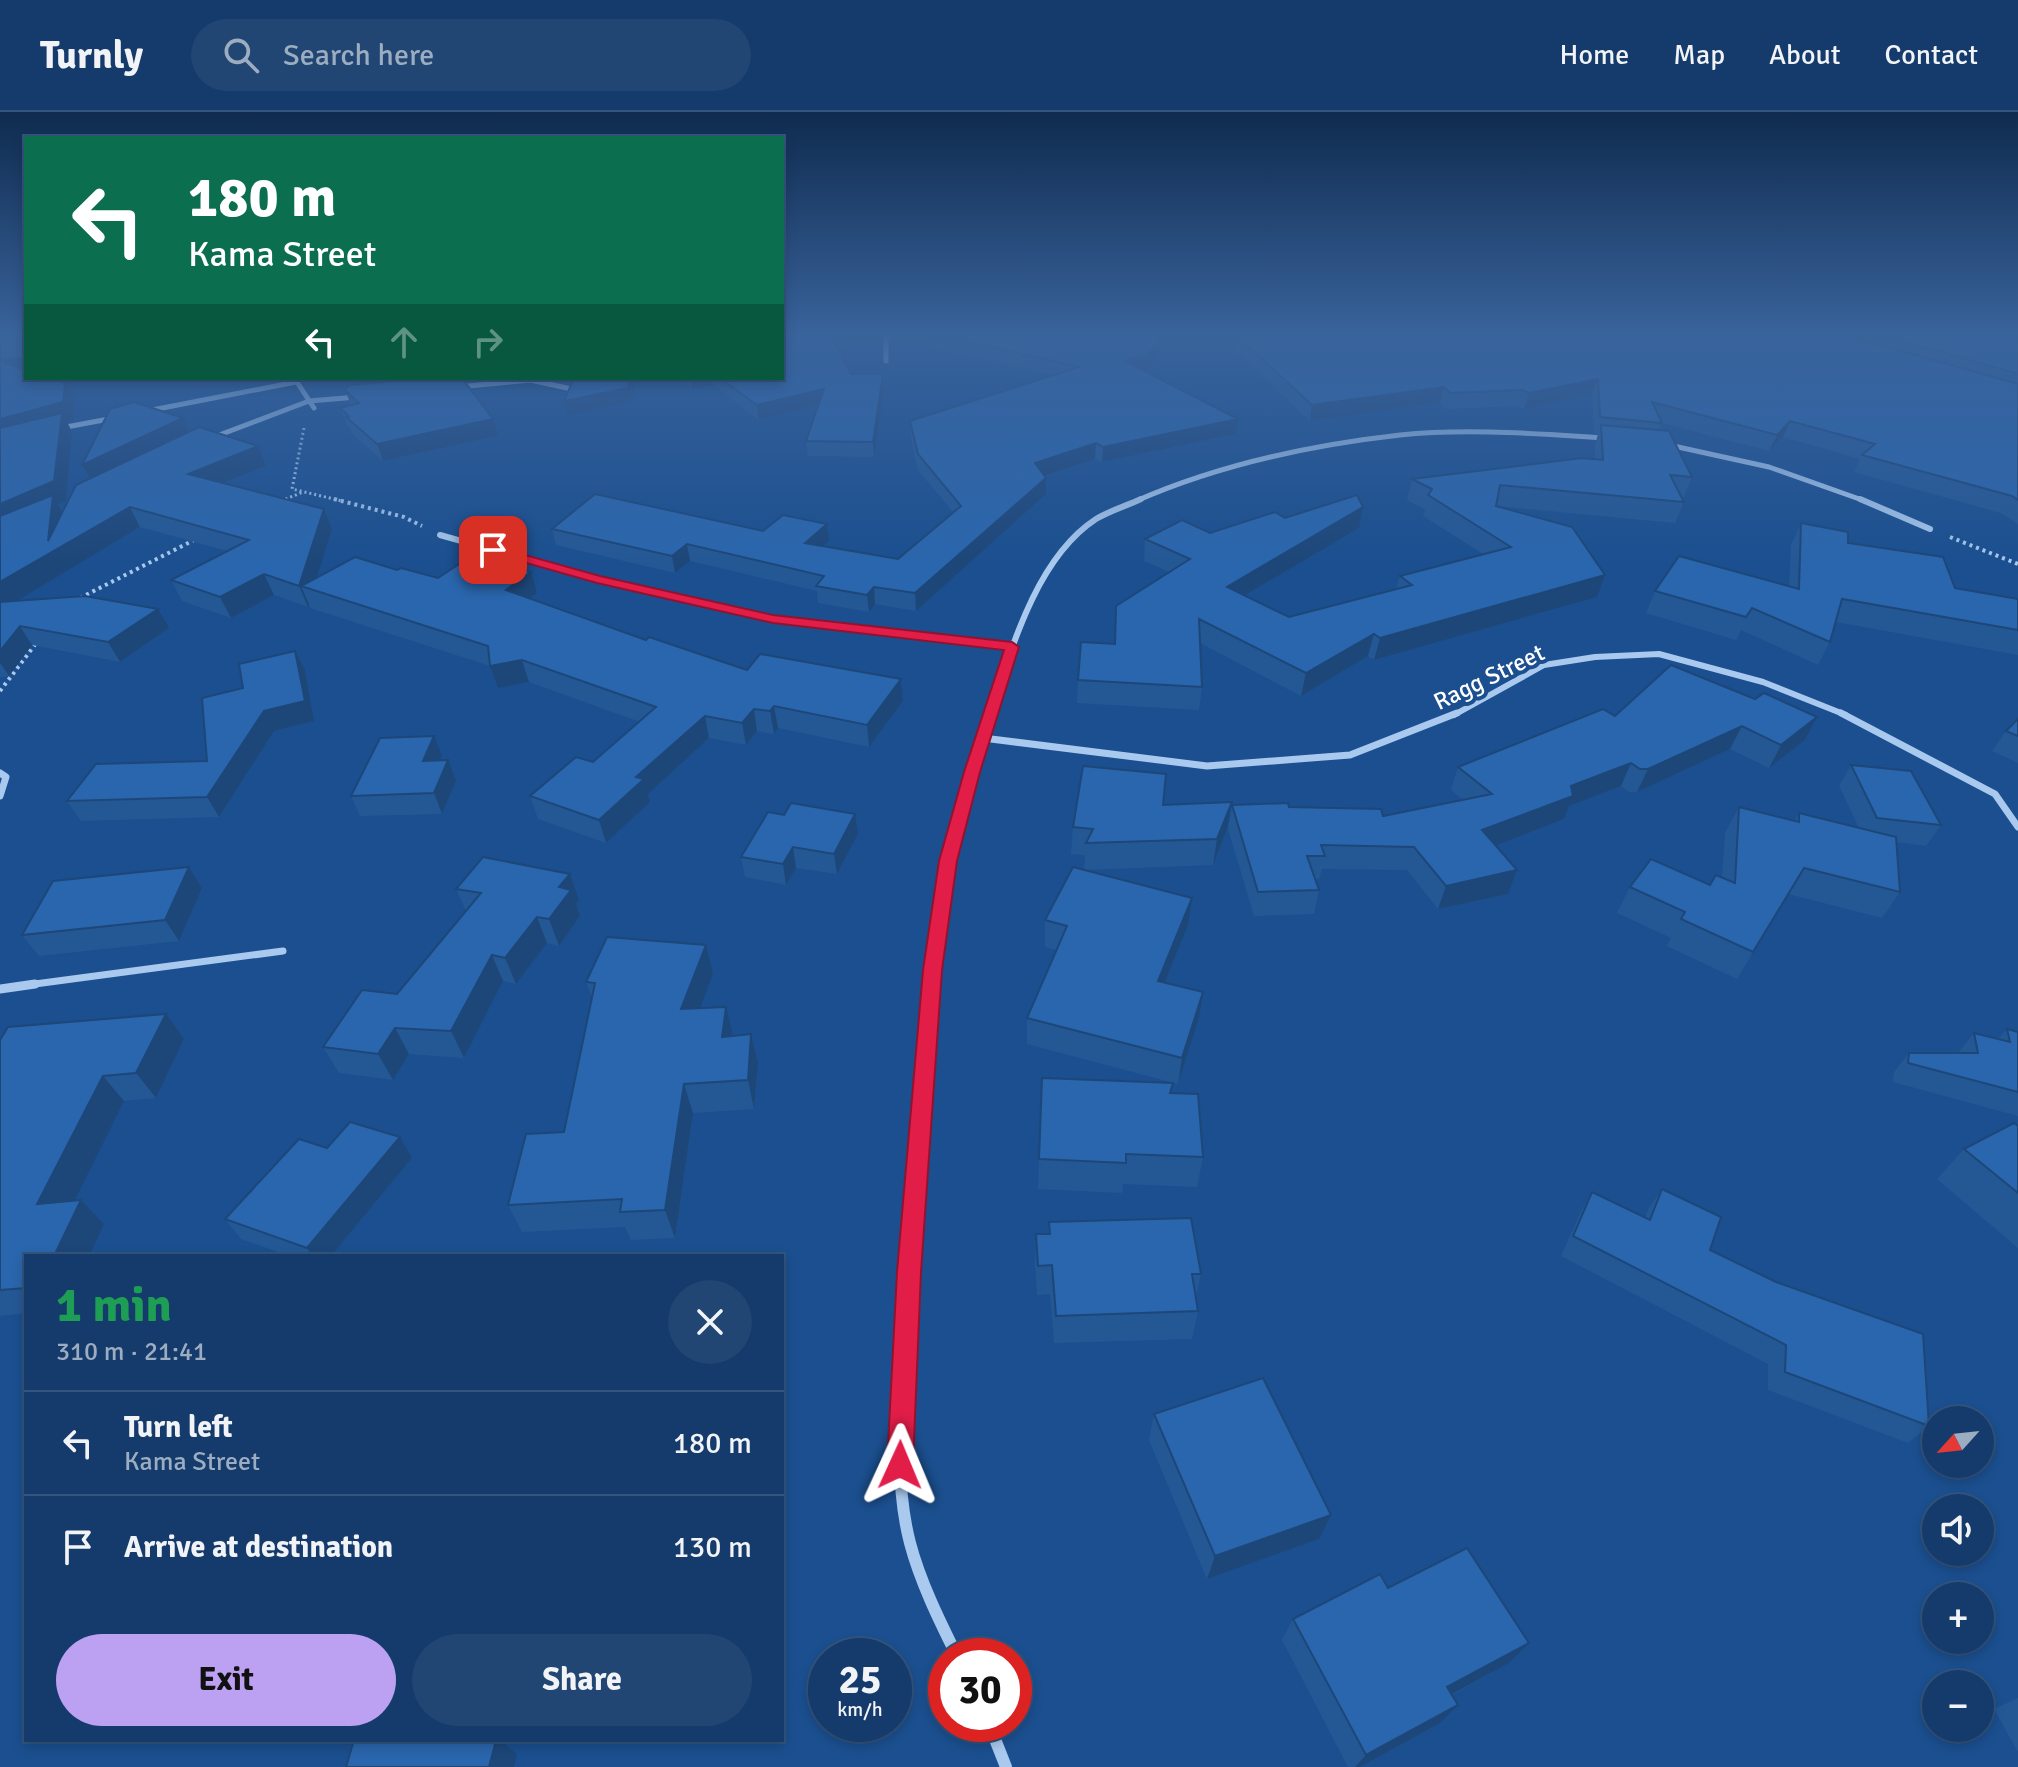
<!DOCTYPE html>
<meta charset="utf-8">
<style>
body{margin:0;font-family:Signika,sans-serif;background:#214673;color:#f1f3f6;height:100vh;display:flex;flex-direction:column;font-size:30px;white-space:nowrap}
*{box-sizing:border-box;margin:0}
p{font-size:26px;color:#9dadc1}
.icon{flex:none;width:44px;height:44px;fill:none;stroke:currentColor;stroke-width:2;stroke-linecap:round;stroke-linejoin:round}
.map{position:relative;flex:1;overflow:hidden}
.panel{position:absolute;left:24px;top:1142px;width:760px;height:488px;display:flex;flex-direction:column;background:#143b6b;border-radius:0px;box-shadow:0 4px 12px #0003,0 0 0 2px #33557e}
.panel>*{flex:none}
.banner{position:absolute;left:24px;top:24px;width:760px;height:244px;border-radius:0px;box-shadow:0 4px 12px #0003,0 0 0 2px #33557e;background:#0b6e4f;color:#fff;overflow:hidden}
.needle{width:52px;rotate:243deg}
.controls{position:absolute;left:1922px;top:1294px;display:grid;gap:16px}
.controls a{display:grid;place-items:center;width:72px;height:72px;border-radius:50%;background:#143b6b;box-shadow:0 4px 12px #0003,0 0 0 2px #33557e;font-size:40px}
.speed{position:absolute;left:808px;top:1526px;display:flex;gap:16px;font-size:40px;font-weight:700;text-align:center}
.speed>*{display:grid;place-content:center;width:104px;height:104px;border-radius:50%;background:#143b6b;box-shadow:0 4px 12px #0003,0 0 0 2px #33557e;line-height:1}
.speed small{font-size:20px;font-weight:400}
.speed .limit{border:12px solid #d22;background:#fff;color:#111}
.pin{position:absolute;display:grid;place-items:center;width:68px;height:68px;color:#fff;margin:-34px;border-radius:16px;box-shadow:0 4px 12px #0006}
.me{position:absolute;width:88px;margin:-44px;rotate:1deg;stroke-linejoin:round;filter:drop-shadow(0 0 6px #0008)}
.turn{display:flex;align-items:center;gap:28px;height:168px;padding:0 32px;font-size:36px}
.turn .icon{width:104px;height:104px;stroke-width:2.5}
.turn b{display:block;font-size:56px;line-height:68px}
.lanes{display:flex;align-items:center;height:76px;padding:0 32px;background:#0003;justify-content:center;gap:40px;direction:ltr}
.lanes .off{opacity:.35}
.round{display:grid;place-items:center;flex:none;width:84px;height:84px;border-radius:42px;background:#214673}
.head{display:flex;align-items:center;justify-content:space-between;height:136px;padding:0 32px}
h1{font-size:48px;font-weight:700;line-height:60px;color:#1e9e55}
.button{display:flex;gap:16px;margin-top:auto;padding:16px 32px}
.button a{flex:1;height:92px;border-radius:48px;background:#bca0f2;color:#111;font-size:32px;font-weight:700;line-height:92px;text-align:center}
.button a+a{background:#214673;color:#f1f3f6}
ul{padding:0;list-style:none}
li{display:flex;align-items:center;gap:24px;height:104px;padding:0 32px;border-top:2px solid #33557e}
li div{flex:1}
li b{display:block;font-size:30px}
li em{font-style:normal}
header{display:flex;align-items:center;gap:48px;box-sizing:border-box;height:112px;padding:0 40px;background:#143b6b;border-bottom:2px solid #33557e}
header strong{font-size:38px}
nav{display:flex;gap:44px;margin-inline-start:auto;font-size:28px}
.search{width:560px;height:72px;background:#214673;display:flex;align-items:center;gap:20px;box-sizing:border-box;padding:0 28px;border-radius:44px;color:#9dadc1;font-size:30px}
.map>svg:first-child{display:block}
.lines{fill:none;stroke-linecap:round;stroke-linejoin:round}
.path-far1{stroke:#a9c9ee;stroke-width:3;stroke-dasharray:2 3;stroke-linecap:butt}
.path{stroke:#a9c9ee;stroke-width:4;stroke-dasharray:3 4;stroke-linecap:butt}
.street-far4{stroke:#a9c9ee;stroke-width:5}
.street-far3{stroke:#a9c9ee;stroke-width:6}
.street-far2{stroke:#a9c9ee;stroke-width:7}
.street-far1{stroke:#a9c9ee;stroke-width:9}
.street{stroke:#a9c9ee;stroke-width:12}
.wall{fill:#245895}
.shaded-wall{fill:#1d4779}
.building{fill:#2a66ad;stroke:#1d4779;stroke-width:2}
.route{fill:#e11d48;stroke:#92132f;stroke-width:2}
.labels{text-anchor:middle;stroke-width:8;stroke-linejoin:round;paint-order:stroke}
.street-label{font-size:24px;fill:#fff;stroke:#1b4f8f}
</style>
<header>
<strong>Turnly</strong>
<div class="search"><svg class="icon" aria-label="search" viewBox="0 0 24 24"><circle cx="10" cy="10" r="6"/><path d="M15 15l6 6"/></svg>Search here</div>
<nav><a>Home</a><a>Map</a><a>About</a><a>Contact</a></nav>
</header>
<div class="map">
<svg width="2018" height="1655" viewBox="0 0 2018 1655">
<rect width="100%" height="100%" fill="#1b4f8f"/>
<g class="lines">
<g class="path-far1">
<path d="M304,316L292,377L342,389"/>
<path d="M281,389L303,380"/>
</g>
<g class="path">
<path d="M334,387L404,405L422,414"/>
<path d="M281,389L285,387"/>
<path d="M1950,425L2018,452"/>
<path d="M80,486L196,427"/>
<path d="M0,579L37,530"/>
</g>
<g class="street-far4">
<path d="M886,220V249"/>
<path d="M886,223L942,221"/>
<path d="M295,267L314,296"/>
<path d="M458,275L530,268L572,277"/>
<path d="M147,299L296,270"/>
<path d="M61,316L114,306"/>
<path d="M214,325L309,289L357,285"/>
<path d="M1669,333L1769,355L1865,389"/>
<path d="M1136,389C1218,353 1311,333 1400,323C1468,316 1539,322 1607,326"/>
</g>
<g class="street-far3">
<path d="M1860,387L1930,417"/>
<path d="M440,423L597,467L773,507L1012,535"/>
<path d="M990,603C1011,538 1036,446 1096,407C1109,399 1126,394 1141,387"/>
<path d="M1454,603L1544,553L1595,545L1659,542L1763,570L1846,603"/>
</g>
<g class="street-far2">
<path d="M1841,601L1995,682L2018,715"/>
<path d="M983,626L1207,654L1350,643L1457,601"/>
<path d="M0,661L6,665L0,684"/>
<path d="M20,874L283,839"/>
<path d="M931,874L948,749L991,601"/>
</g>
<g class="street-far1">
<path d="M0,877L35,872"/>
<path d="M906,1219L931,872"/>
</g>
<g class="street">
<path d="M906,1217C903,1287 892,1362 910,1431C920,1469 939,1508 957,1544"/>
<path d="M989,1612L1006,1655"/>
</g>
</g>
<g class="wall">
<path d="M0,220L26,266L75,289L73,308L67,310L72,320L66,389L58,392L63,400L89,367L82,353L189,320L258,334L266,354L223,371L324,397L332,417L317,465L397,458L438,466L537,481L529,487L646,528L747,558L901,567L903,589L869,635L778,616L774,622L757,619L746,633L709,626L648,682L650,690L606,731L538,707L530,684L593,650L640,610L529,570L498,576L490,554L310,496L309,492L308,495L274,483L231,506L182,489L171,468L227,439L140,415L18,488L169,516L120,550L32,533L9,564L0,565Z"/>
<path d="M931,220H1172L1147,258H1144L1238,307L1236,322L1102,350L1095,347L1045,364L1046,366V382L916,499L875,492L869,500L818,491L817,479L690,449L675,461L556,433L552,417L763,419L829,429L823,434L898,447L953,400L918,358L911,324L910,309L1052,263L932,236Z"/>
<path d="M1240,220H2018V412L2001,401L1854,360L1860,347L1783,325L1769,339L1662,311L1659,318L1692,365L1684,385H1681L1684,390L1675,411L1496,394L1597,485L1374,548L1368,544L1301,584L1200,531L1202,575L1199,598L1077,591L1078,568L1114,532L1169,460L1144,449L1145,427L1210,421L1285,406L1359,416L1245,484L1289,505L1396,477L1400,464L1483,442L1423,404L1425,397L1407,388L1412,367L1595,347V333L1598,322H1594L1592,282L1524,297L1518,294L1446,297L1440,291L1310,309L1234,237L1235,222Z"/>
<path d="M851,262L884,276L874,345L808,344L806,329L818,293L759,308L713,273L692,277L679,266H782Z"/>
<path d="M360,266H462L493,307L498,324L383,349L352,322L350,316L347,313L340,296L351,293L345,278L363,272Z"/>
<path d="M1801,411L1955,476L2018,487V543L1836,510L1830,530L1818,553L1741,518L1736,528L1646,501L1655,479L1789,474L1791,433Z"/>
<path d="M295,539L305,558L314,609L274,619L219,705L81,709L67,689L207,649L243,576Z"/>
<path d="M1671,553L1805,628L1769,656L1730,637L1637,680H1629L1621,674L1569,694L1564,707L1495,733L1508,782L1438,797L1407,758L1322,757L1319,767H1315L1319,778L1314,802L1254,804L1228,717L1232,693L1289,695L1383,704L1463,688L1451,678L1458,655L1615,604Z"/>
<path d="M2018,607V651L1992,639L2006,619Z"/>
<path d="M442,644L441,648L456,669L442,702L360,704L351,684Z"/>
<path d="M1851,653L1941,713L1926,734L1896,730L1900,780L1882,806L1788,782L1737,867L1667,834L1671,826L1617,801L1630,775L1710,773L1722,766L1725,721L1739,695L1795,709L1799,701L1859,716L1839,674Z"/>
<path d="M1163,693L1227,717L1213,753L1084,758L1085,743L1071,742L1073,715Z"/>
<path d="M858,722L837,762L796,756L786,773L745,765L741,745Z"/>
<path d="M189,755L202,776L179,829L39,844L22,823Z"/>
<path d="M570,762L579,788L576,791L580,804L559,834L547,831L516,872L503,869L464,946L409,942L393,968L339,961L323,935L397,882L466,799L456,777Z"/>
<path d="M1045,808L1188,813L1165,870L1199,906L1178,972L1027,932V906L1057,838L1045,835Z"/>
<path d="M713,862L700,896L733,924L751,922L758,951L754,997L693,1001L675,1126L631,1128L625,1115L522,1120L508,1093L564,1020L592,885L586,870Z"/>
<path d="M2007,917L2018,920V1004L1893,970L1894,960L1909,941H1958L1974,921L1998,927Z"/>
<path d="M184,927L156,986L124,989L74,1089L81,1088L104,1112L26,1144V1201L0,1204V928Z"/>
<path d="M1042,966L1171,981L1203,1045L1197,1075L1123,1072L1122,1081L1038,1077Z"/>
<path d="M2018,1014V1136L1937,1067L1964,1037Z"/>
<path d="M327,1036L412,1046L331,1144H289L241,1127L225,1107Z"/>
<path d="M1662,1077L1710,1138L1929,1314L1908,1331L1768,1278V1252L1561,1144L1581,1099L1592,1080L1645,1106L1649,1096Z"/>
<path d="M1049,1110L1201,1162L1196,1185L1198,1199L1192,1227L1054,1231L1050,1182L1037,1183L1035,1151L1036,1122H1048Z"/>
<path d="M1154,1302L1319,1427L1207,1467L1149,1328Z"/>
<path d="M1388,1476L1509,1551L1452,1583L1440,1611L1360,1655H1348L1282,1528L1293,1507Z"/>
<path d="M2018,1586V1640L1994,1597Z"/>
</g>
<g class="shaded-wall">
<path d="M1164,220H1172L1147,258L1124,264L1125,249Z"/>
<path d="M26,245V264L0,252V248Z"/>
<path d="M883,262L884,276L874,345L873,330Z"/>
<path d="M360,266H457L365,278Z"/>
<path d="M631,266H638L631,290L568,303L564,289Z"/>
<path d="M690,266H712L713,273L692,277Z"/>
<path d="M1598,267L1592,282L1524,297L1529,281Z"/>
<path d="M65,271L75,289L73,308L67,310L72,320L66,389L58,392L64,403L130,395L140,415L0,499V307Z"/>
<path d="M1444,275L1440,291L1310,309L1312,293Z"/>
<path d="M824,277L825,291L759,308L757,293Z"/>
<path d="M183,306L193,329L95,377L82,353Z"/>
<path d="M493,307L498,324L383,349L377,332Z"/>
<path d="M1238,307L1236,322L1102,350L1103,335Z"/>
<path d="M1790,309L1783,325L1769,339L1777,323Z"/>
<path d="M1096,331L1095,347L1035,367V351Z"/>
<path d="M258,334L266,354L197,381L188,362Z"/>
<path d="M1046,366V382L916,499L915,481Z"/>
<path d="M1363,395L1359,416L1224,496L1227,475Z"/>
<path d="M324,397L332,417L313,478L301,474L309,492L308,495L299,474Z"/>
<path d="M827,412L829,429L807,448L805,431Z"/>
<path d="M687,432L690,449L675,461L672,444Z"/>
<path d="M531,460L537,481L512,500L506,478Z"/>
<path d="M264,462L274,483L231,506L220,485Z"/>
<path d="M1605,463L1597,485L1374,548L1380,526Z"/>
<path d="M874,475L875,492L869,500L867,483Z"/>
<path d="M158,497L169,516L120,550L108,530Z"/>
<path d="M20,514L32,533L9,564L0,551V539Z"/>
<path d="M1374,522L1368,544L1301,584L1306,561Z"/>
<path d="M295,539L305,558L314,609L274,619L219,705L207,685Z"/>
<path d="M522,548L529,570L498,576L490,554Z"/>
<path d="M901,567L903,589L869,635L867,613Z"/>
<path d="M774,594L778,616L774,622L770,599Z"/>
<path d="M754,597L757,619L746,633L742,611Z"/>
<path d="M705,604L709,626L648,682L650,690L606,731L599,708L636,665Z"/>
<path d="M1817,605L1805,628L1769,656L1781,633Z"/>
<path d="M1742,614L1730,637L1637,680L1648,657Z"/>
<path d="M434,624L442,644L431,669L423,649Z"/>
<path d="M448,648L456,669L442,702L434,681Z"/>
<path d="M1631,651L1621,674L1569,694L1564,707L1474,742L1482,718L1571,674Z"/>
<path d="M1232,690L1227,717L1213,753L1217,727Z"/>
<path d="M855,702L858,722L837,762L834,742Z"/>
<path d="M793,735L796,756L786,773L783,752Z"/>
<path d="M189,755L202,776L179,829L165,808Z"/>
<path d="M1517,758L1508,782L1438,797L1446,774Z"/>
<path d="M570,762L579,788L576,791L580,804L559,834L549,807L559,775Z"/>
<path d="M1192,786L1188,813L1155,895L1158,869Z"/>
<path d="M537,805L547,831L516,872L505,846Z"/>
<path d="M706,833L713,862L689,926L681,897Z"/>
<path d="M492,843L503,869L464,946L451,919Z"/>
<path d="M1203,880L1199,906L1178,972L1182,946Z"/>
<path d="M726,895L733,924L722,925Z"/>
<path d="M166,902L184,927L156,986L136,961Z"/>
<path d="M395,916L409,942L393,968L378,942Z"/>
<path d="M751,922L758,951L754,997L748,968Z"/>
<path d="M103,964L124,989L61,1116L37,1092Z"/>
<path d="M684,972L693,1001L675,1126L665,1098Z"/>
<path d="M400,1025L412,1046L331,1144H312L307,1136Z"/>
<path d="M81,1088L104,1112L89,1144H54Z"/>
<path d="M1331,1403L1319,1427L1207,1467L1215,1444Z"/>
<path d="M1529,1531L1509,1551L1430,1594L1447,1575Z"/>
<path d="M1458,1593L1440,1611L1360,1655H1355L1366,1643Z"/>
<path d="M496,1628H500L517,1642L514,1655H489Z"/>
</g>
<g class="building">
<path d="M0,220H26V245L0,248Z"/>
<path d="M782,220H829L851,262H883L873,330L806,329L824,277L757,293L720,266H782Z"/>
<path d="M931,220H1164L1148,243L1125,249L1238,307L1103,335L1096,331L1035,351L1046,366L915,481L874,475L867,483L816,474L824,464L687,432L672,444L552,417L595,382L763,419L783,403L827,412L805,431L898,447L961,394L918,342L910,309L1079,255L931,221Z"/>
<path d="M1240,220H1823L1883,234L2018,272V388L2012,384L1862,343L1875,332L1790,309L1777,323L1652,290L1662,311L1600,305L1598,267L1529,281L1523,278L1450,281L1444,275L1312,293L1235,222Z"/>
<path d="M1870,220H2018V262L1886,224Z"/>
<path d="M0,249L26,258V266H51L65,271L63,290L0,307Z"/>
<path d="M428,266H462L493,307L377,332L346,305L349,304L340,296L359,291L345,278L349,273Z"/>
<path d="M574,266H631L628,276L564,289Z"/>
<path d="M134,290L183,306L82,353L110,297Z"/>
<path d="M62,301L54,369L0,392V316Z"/>
<path d="M1601,313L1669,319L1692,365L1670,363L1684,390L1500,373L1496,394L1572,415L1605,463L1380,526L1374,522L1306,561L1199,507L1202,575L1078,568L1081,530L1115,532L1116,494L1190,447L1145,427L1182,408L1210,421L1275,400L1285,406L1357,383L1363,395L1227,475L1289,505L1412,473L1400,464L1511,435L1428,383L1432,377L1412,367L1582,346L1603,348Z"/>
<path d="M199,315L258,334L188,362L324,397L299,474L264,462L220,485L171,468L249,428L130,395L0,470V404L53,383L48,429L76,373Z"/>
<path d="M1801,411L1848,420V431L1943,445L1955,476L2018,487V518L1842,487L1830,530L1752,496L1746,505L1655,479L1679,444L1799,477Z"/>
<path d="M355,445L397,458L401,456L438,466L468,446L531,460L506,478L646,528L649,525L747,558L760,542L901,567L867,613L774,594L770,599L754,597L742,611L705,604L636,665L644,667L599,708L530,684L576,645L593,650L656,595L522,548L490,554L488,534L301,474Z"/>
<path d="M85,484L158,497L108,530L20,514L0,539V490Z"/>
<path d="M295,539L305,589L264,599L207,685L67,689L96,652L207,649L202,586L243,576L239,552Z"/>
<path d="M1671,553L1755,587L1764,581L1817,605L1781,633L1742,614L1648,657H1640L1631,651L1571,674L1573,684L1482,718L1517,758L1446,774L1414,735L1321,733L1325,744H1307L1319,778L1258,780L1232,693L1288,691L1289,695L1381,697L1383,704L1492,682L1458,655L1603,597L1615,604Z"/>
<path d="M2018,607V624L2006,619Z"/>
<path d="M434,624L423,649L448,648L434,681L351,684L380,626Z"/>
<path d="M1851,653L1911,659L1941,713L1877,706Z"/>
<path d="M1083,654L1166,662L1163,693L1232,690L1217,727L1086,731L1093,717L1073,715Z"/>
<path d="M791,691L855,702L834,742L793,735L783,752L741,745L768,700L784,703Z"/>
<path d="M1739,695L1799,710V701L1896,725L1900,780L1804,756L1753,840L1681,807L1685,800L1630,775L1651,747L1710,773L1716,763L1735,771Z"/>
<path d="M483,745L570,762L559,775L571,778L549,807L537,805L505,846L492,843L451,919L395,916L378,942L323,935L362,878L397,882L481,781L456,777Z"/>
<path d="M189,755L165,808L22,823L53,769Z"/>
<path d="M1073,755L1192,786L1158,869L1203,880L1182,946L1027,906L1067,814L1045,808Z"/>
<path d="M607,825L706,833L681,897L726,895L722,925L751,922L748,968L684,972L665,1098L620,1100L622,1087L508,1093L526,1022L564,1020L595,871L586,870Z"/>
<path d="M166,902L136,961L103,964L37,1092L81,1088L54,1144H26V1176L0,1178V928L8,915Z"/>
<path d="M2007,917L2018,920V980L1908,951L1909,941H1978L1974,921L2010,930Z"/>
<path d="M1042,966L1173,971L1170,981L1198,982L1203,1045L1126,1042V1051L1039,1047Z"/>
<path d="M350,1010L400,1025L307,1136L225,1107L299,1027L327,1036Z"/>
<path d="M2014,1011L2018,1014V1081L1964,1037Z"/>
<path d="M1662,1077L1721,1105L1710,1138L1776,1170L1923,1222L1929,1314L1785,1260L1786,1233L1573,1124L1592,1080L1650,1108Z"/>
<path d="M1191,1106L1201,1162H1192L1198,1199L1056,1204L1052,1153L1038,1154L1036,1122H1050L1049,1110Z"/>
<path d="M1263,1266L1331,1403L1215,1444L1154,1302Z"/>
<path d="M1467,1436L1529,1531L1447,1575L1458,1593L1366,1643L1293,1507L1380,1462L1388,1476Z"/>
<path d="M354,1628H496L489,1655H346Z"/>
</g>
<linearGradient id="sky" x2="0" y2="1"><stop stop-color="#0f2b4f"/><stop offset="0.49" stop-color="#39639b"/><stop offset="1" stop-color="#39639b" stop-opacity="0"/></linearGradient>
<rect width="2018" height="452" fill="url(#sky)"/>
<path class="route" d="M493,434L600,464L773,503L1012,530L1019,535L980,660L957,749L942,858L921,1160L913,1353L909,1363L900,1366L891,1363L887,1353L897,1160L923,858L939,749L964,660L1004,538L773,511L597,471L488,440V435Z"/>
<g class="labels">
<g class="street-label">
<text transform="translate(1489 565) rotate(-26)" y="8">Ragg Street</text>
</g>
</g>
</svg>
<div class="controls">
<a><svg class="needle" viewBox="-14 -14 28 28"><path d="M0-13l5 13h-10z" fill="#e53935"/><path d="M0 13l5-13h-10z" fill="#9dadc1"/></svg></a>
<a><svg class="icon" aria-label="sound" viewBox="0 0 24 24"><path d="M4 9h4l5-4v14l-5-4H4zM17 9q2 3 0 6"/></svg></a>
<a>+</a>
<a>−</a>
</div>
<div class="speed"><div>25<small>km/h</small></div><div class="limit">30</div></div>
<div class="pin" style="left:493px;top:438px;background:#d93025"><svg class="icon" aria-label="arrive" viewBox="0 0 24 24"><path d="M6 21V4h12l-3 4 3 4H6"/></svg></div>
<svg class="me" style="left:900px;top:1353px" viewBox="-20 -20 40 40"><path d="M0-17L14 15 0 8-14 15z" fill="#e11d48" stroke="#fff" stroke-width="4"/></svg>
<div class="banner">
<div class="turn"><svg class="icon" aria-label="left" viewBox="0 0 24 24"><path d="M17 20v-9H6M10 6l-5 5 5 5"/></svg><div><b>180 m</b>Kama Street</div></div>
<div class="lanes"><svg class="icon" aria-label="left" viewBox="0 0 24 24"><path d="M17 20v-9H6M10 6l-5 5 5 5"/></svg><svg class="icon off" aria-label="ahead" viewBox="0 0 24 24"><path d="M12 20V5M6 11l6-6 6 6"/></svg><svg class="icon off" aria-label="right" viewBox="0 0 24 24"><path d="M7 20v-9h11M14 6l5 5-5 5"/></svg></div>
</div>
<section class="panel">
<div class="head"><div><h1>1 min</h1><p>310 m · 21:41</p></div><a class="round"><svg class="icon" aria-label="close" viewBox="0 0 24 24"><path d="M6 6l12 12M18 6L6 18"/></svg></a></div>
<ul>
<li><svg class="icon" aria-label="left" viewBox="0 0 24 24"><path d="M17 20v-9H6M10 6l-5 5 5 5"/></svg><div><b>Turn left</b><p>Kama Street</p></div><em>180 m</em></li>
<li><svg class="icon" aria-label="arrive" viewBox="0 0 24 24"><path d="M6 21V4h12l-3 4 3 4H6"/></svg><div><b>Arrive at destination</b></div><em>130 m</em></li>
</ul>
<div class="button"><a>Exit</a><a>Share</a></div>
</section>
</div>
